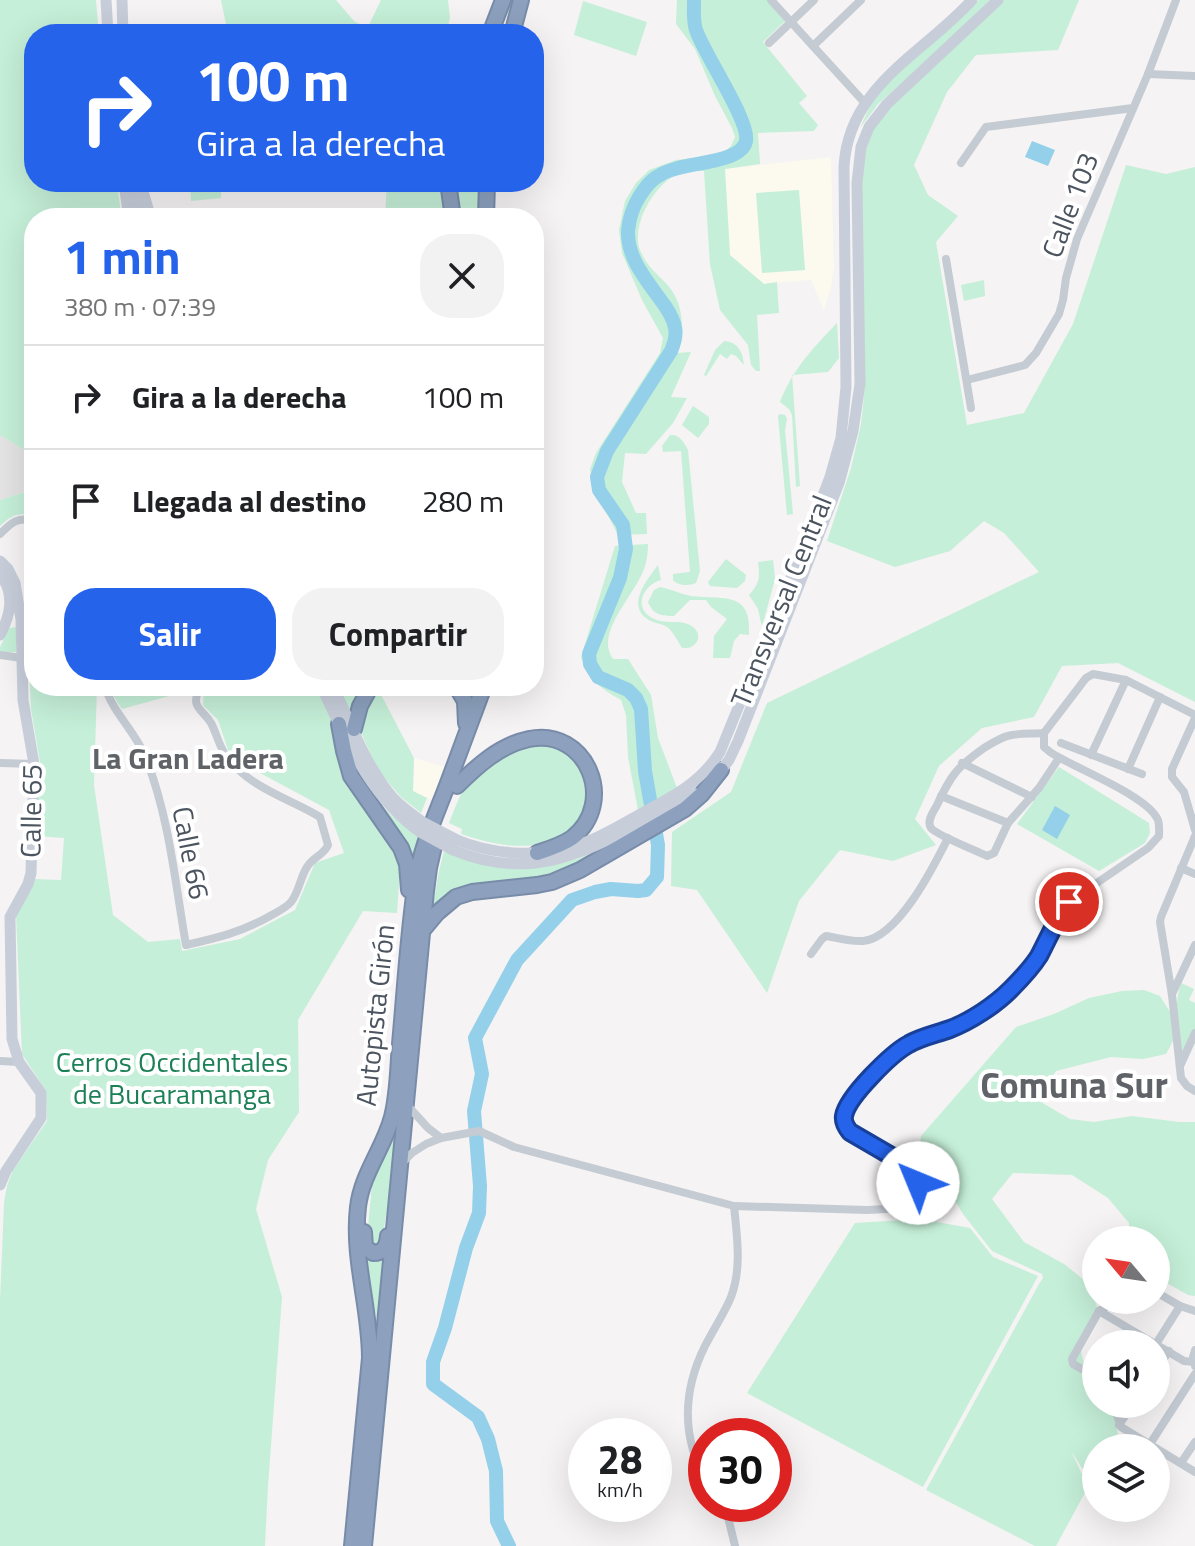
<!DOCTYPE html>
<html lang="es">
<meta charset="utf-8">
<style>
body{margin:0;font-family:"Titillium Web",sans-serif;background:#f2f2f2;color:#202124;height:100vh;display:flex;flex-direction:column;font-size:30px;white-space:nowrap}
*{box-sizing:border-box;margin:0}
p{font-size:26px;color:#757577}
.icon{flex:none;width:44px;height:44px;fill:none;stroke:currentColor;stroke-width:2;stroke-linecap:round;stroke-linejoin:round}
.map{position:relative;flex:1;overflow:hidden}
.side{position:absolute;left:24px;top:208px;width:520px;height:488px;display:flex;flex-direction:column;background:#fff;border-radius:32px;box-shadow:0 8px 32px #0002}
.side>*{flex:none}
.hud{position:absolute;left:24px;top:24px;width:520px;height:168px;border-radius:32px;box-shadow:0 8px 32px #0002;background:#2563eb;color:#fff;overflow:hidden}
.needle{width:52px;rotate:299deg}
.buttons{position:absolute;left:1082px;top:1226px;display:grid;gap:16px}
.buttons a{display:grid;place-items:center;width:88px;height:88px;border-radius:50%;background:#fff;box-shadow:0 8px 32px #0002;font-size:40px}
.speed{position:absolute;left:568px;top:1418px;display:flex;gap:16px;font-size:40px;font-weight:700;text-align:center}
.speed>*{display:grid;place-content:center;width:104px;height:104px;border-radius:50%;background:#fff;box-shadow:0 8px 32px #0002;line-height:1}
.speed small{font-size:20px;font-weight:400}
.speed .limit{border:12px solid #d22;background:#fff;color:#111}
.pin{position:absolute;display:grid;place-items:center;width:68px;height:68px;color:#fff;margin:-34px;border:4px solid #fff;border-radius:50%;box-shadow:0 2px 8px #0007}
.me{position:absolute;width:88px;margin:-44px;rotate:315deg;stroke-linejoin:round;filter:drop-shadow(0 0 6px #0008)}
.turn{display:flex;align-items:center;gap:28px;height:168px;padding:0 40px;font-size:36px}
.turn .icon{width:104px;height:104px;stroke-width:2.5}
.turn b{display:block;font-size:56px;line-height:68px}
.round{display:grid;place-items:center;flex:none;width:84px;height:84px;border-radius:32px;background:#f2f2f2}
.headline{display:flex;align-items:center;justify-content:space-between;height:136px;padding:0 40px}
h1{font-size:48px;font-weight:700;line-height:60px;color:#2563eb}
.action{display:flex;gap:16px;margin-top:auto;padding:16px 40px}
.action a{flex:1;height:92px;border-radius:32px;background:#2563eb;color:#fff;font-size:32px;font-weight:700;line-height:92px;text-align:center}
.action a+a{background:#f2f2f2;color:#202124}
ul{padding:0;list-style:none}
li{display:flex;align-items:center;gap:24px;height:104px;padding:0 40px;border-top:2px solid #e0e0e0}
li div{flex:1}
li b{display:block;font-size:30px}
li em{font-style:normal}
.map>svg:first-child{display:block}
.commercial{fill:#fcf9ef}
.education{fill:#e5e4e4}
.green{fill:#c5efd8}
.water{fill:#94d0e9}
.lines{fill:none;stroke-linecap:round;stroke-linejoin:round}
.river{stroke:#94d0e9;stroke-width:14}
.highway-casing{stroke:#788caa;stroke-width:18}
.street{stroke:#c4cbd3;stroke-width:8}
.secondary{stroke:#c7ceda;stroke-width:11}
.highway{stroke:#8da1be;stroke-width:14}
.secondary-bridge{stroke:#c7ceda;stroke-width:11}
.route-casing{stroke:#184099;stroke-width:20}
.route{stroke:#2563eb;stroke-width:14}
.labels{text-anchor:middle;stroke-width:8;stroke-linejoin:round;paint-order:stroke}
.street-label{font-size:28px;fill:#4b545f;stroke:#fff}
.park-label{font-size:28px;fill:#1c8056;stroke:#fff}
.neighbourhood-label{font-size:30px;font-weight:bold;fill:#5f6267;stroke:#fff}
.district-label{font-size:36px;font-weight:bold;fill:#5f6267;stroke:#fff}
</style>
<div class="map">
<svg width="1195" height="1546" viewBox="0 0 1195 1546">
<rect width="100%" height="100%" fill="#f5f3f3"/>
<g class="commercial">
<path d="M831,157L834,267L831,287L824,310L811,280L764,284L730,255L725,169Z"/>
<path d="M414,758L445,767L432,800L413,791Z"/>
</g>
<path class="education" d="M0,435L34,456V489L0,500Z"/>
<g class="green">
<path d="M0,0H96L99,34H34V182H117L121,214L96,218H34V456L0,435Z"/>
<path d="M221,0H336L354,21L367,29L381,0H448L450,18L446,34H228Z"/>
<path d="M677,0H767L786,20L763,42L807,96L799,103L818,125L814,131L758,133L760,164L725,169L730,255L764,284L777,282L779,313L757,315L760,371H756L751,365L748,345L720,310L710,264L704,171C693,171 683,171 674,176C652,188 631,227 640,250C653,282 679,279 682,323C683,333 682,344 677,353L691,352L671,397L687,398L673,423L646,454L625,453L622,482L636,513H646L647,534L618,535L593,486L590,469L596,453L660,353L663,338L642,300L622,253L619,230L625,201L636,183L649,170L676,160L721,155L731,146L735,137L732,128L715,96L695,49L676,24Z"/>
<path d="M979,0H990L933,56L878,104L860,128L871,104L882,88Z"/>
<path d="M1003,0H1079L1058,50L976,55L947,92L914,165L928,195L958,216L936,242L967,425L1024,413L1073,324L1126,165L1166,174L1195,167V702L1118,663L1062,666L1034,717L982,728L939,766L915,819L936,845L893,861L840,850L799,901L767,993L697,890L671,886L672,832L731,792L767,703L1039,572L1004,533L984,521L950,551L895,567L827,541L851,468L861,424L865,387L861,183C863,154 864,142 881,117Z"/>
<path d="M583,1L647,22L636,56L574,35Z"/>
<path d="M190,182H221V198L191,201Z"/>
<path d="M387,182H441L446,218H385Z"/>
<path d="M452,182H481L480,218H458Z"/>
<path d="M799,190L805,270L762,273L756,193Z"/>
<path d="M984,280L985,296L964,301L961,285Z"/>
<path d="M837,323L839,358L828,372L792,375L800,486L796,487L792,415L789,409L780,402C792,370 814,347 837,323Z"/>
<path d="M724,341C738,342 743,352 744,365L736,356L731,354L727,359L720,354L706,376L704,375L715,350Z"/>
<path d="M693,406L709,417V424L698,438L682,425Z"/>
<path d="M780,414L785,415L787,419L785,430L793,514L787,515L778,416Z"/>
<path d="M670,435C679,434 684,442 688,450L700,571L696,583C689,586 678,586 673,580V574L690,572L681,451L663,452L662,446Z"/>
<path d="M34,489V515C19,512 11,515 0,526V500Z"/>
<path d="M648,544C648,552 647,561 644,569C635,595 594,633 613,659H628L651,695L658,738L677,788L638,810L628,757L626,715L621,700C600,688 589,680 581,657L615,546Z"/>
<path d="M726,559L746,575L745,581L737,588L710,586L708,582Z"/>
<path d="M773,560L775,579L762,627L758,609L749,595C760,583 760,577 758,562Z"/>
<path d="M658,565L661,580C644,585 632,606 652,618C664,625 678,619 690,625C705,633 698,650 682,648C678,642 673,631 667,627C663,624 654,623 649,620C625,606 647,580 658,565Z"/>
<path d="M660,587C671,589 680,594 691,596C723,600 752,590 749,635L740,634L734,641L730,658H713L714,636L727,619L711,607L706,600H690L674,616C662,616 653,615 648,602L654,590Z"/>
<path d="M17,627L16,652H0V647L9,628Z"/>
<path d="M29,660H34V686H97L94,785L113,915L148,942L180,939L182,951L240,939L295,910L315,863L344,853L329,810L245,765L229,753L218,720L203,705L204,688L278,695L288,686H364L353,710L331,727L346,778L394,849L400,869L397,913L363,911L298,1020L299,1112L268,1160L256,1209L282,1297L268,1486L265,1546H0V1301L4,1203L7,1186L13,1170L47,1121L46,1091L22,1054L16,915L34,879L61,880L64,838L36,836L40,762L31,709Z"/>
<path d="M120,686H194L191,690L122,709L109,689Z"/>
<path d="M377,687L414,758L413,791L427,798L421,813L400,796L378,770L360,730L362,716Z"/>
<path d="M546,743C561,749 577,757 584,772C599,801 575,837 545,843C516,850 488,843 461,834L462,829L449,823C454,811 458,798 465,788C485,763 515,746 546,743Z"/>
<path d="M1059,767L1149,823L1150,833L1145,843L1099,871L1017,824Z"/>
<path d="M366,789L392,816L420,839L413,863L399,832Z"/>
<path d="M640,828L562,874L432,910L439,871L444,851L464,859L482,864L556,863L577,859L603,848Z"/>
<path d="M1181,983L1194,989L1189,1000L1195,1003V1034L1183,1061C1179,1035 1172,1010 1181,983Z"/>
<path d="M1144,990L1160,996L1170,1012L1174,1039L1166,1054L1143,1059L1111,1057L1056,1071L1044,1088L1041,1102L1070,1119L1094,1122L1132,1116L1179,1122H1195V1296L1188,1295L1165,1282L1156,1285V1240H1129V1223L1108,1198L1072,1175L1013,1173L992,1199L1024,1242L1064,1264L1089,1284L1097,1307C1092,1317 1082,1331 1081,1343C1080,1357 1087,1376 1096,1386V1404H1113L1120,1448H1096L1095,1488L1071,1451L1088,1487L1056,1546H1035L926,1490L1039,1284L1043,1278L1042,1274L992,1251L963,1214L939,1174L919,1151L921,1136L1016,1027L1054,1014L1089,998L1122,991Z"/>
<path d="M397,1111L398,1145L381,1245L376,1248L370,1247L367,1238L373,1173Z"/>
<path d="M921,1219L970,1228L993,1257L1038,1276L923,1487L747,1393L855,1223Z"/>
<path d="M386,1251L378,1324L363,1255L370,1260L378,1258Z"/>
</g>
<g class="water">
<path d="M1032,141L1055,150L1048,166L1025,157Z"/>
<path d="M1055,806L1070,815L1057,839L1042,830Z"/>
</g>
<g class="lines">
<path class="river" d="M509,1546L497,1521L496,1471L488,1439L478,1417L433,1384V1362L445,1328L466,1248L479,1213L480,1186L474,1111L482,1074L475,1038L517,960L572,900L595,892L611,889L638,891L646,890L657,877L658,845L645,771L641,709L636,698L628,690L598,677L590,664L589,654L620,578L626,549L623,525L599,490L597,477L607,451L671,351C674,344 677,336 675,328C674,320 669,312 665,306C649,283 627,260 628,231C629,219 633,207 639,197C645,188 650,180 660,175C682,161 741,165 746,141C750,121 704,54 696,30C693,21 694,10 694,0"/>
<defs>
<g id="highway">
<path d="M490,34L503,0"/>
<path d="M512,34L521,0"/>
<path d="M448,182L453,218"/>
<path d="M486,218L487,182"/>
<path d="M456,686L465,701L466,723"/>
<path d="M339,724L344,751L351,776L401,848L407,864L409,890"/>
<path d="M354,729L360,706L371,686"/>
<path d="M457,786C477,766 500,745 529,739C586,727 618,802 572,838C562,845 549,849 537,853"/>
<path d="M422,931L437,913L456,897L472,892L537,885L552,882L580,870L685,809L702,794L721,770"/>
<path d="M364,1232L365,1247L373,1253C384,1253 387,1246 388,1236"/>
<path d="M352,1546L370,1358C370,1307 352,1258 358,1207C362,1173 384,1148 392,1117C398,1094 398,1068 400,1044C405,990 408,935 416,881C421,847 436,815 448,783C460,751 472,718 484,686"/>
<path d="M364,1546L426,891L429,868L434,846"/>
</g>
</defs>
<use href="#highway" class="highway-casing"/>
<g class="street">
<path d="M771,0L864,102"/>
<path d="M769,43L814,0"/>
<path d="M813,46L861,0"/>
<path d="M1148,74L1195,76"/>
<path d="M961,163L986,127L1133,108"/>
<path d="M946,259L971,408"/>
<path d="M967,380L1025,365L1036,353L1059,314L1063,300L1066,278L1077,239L1148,74L1176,0"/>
<path d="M0,534C11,523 18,516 34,521"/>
<path d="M0,655L22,658"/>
<path d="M105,686C112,712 135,731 145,756C169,815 175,882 186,945C217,938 242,932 270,916C277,912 286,908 291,902C299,892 300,878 307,867C313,857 324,855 328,845L320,817C288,798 250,788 227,757C219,747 217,734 211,723C201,707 190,709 200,686"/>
<path d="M1195,718L1172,769V777L1184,792L1195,830"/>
<path d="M1044,733C1034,734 1023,733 1012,735C1003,736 992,743 984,748C957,767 951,775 937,805C934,811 926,821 931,828C936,835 977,851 987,856L994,853L1008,823L1039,788L1059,758"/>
<path d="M1044,733L1086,678L1093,674L1126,680L1195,715"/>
<path d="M1061,743L1142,774"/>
<path d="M1091,755L1126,680"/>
<path d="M0,763L34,764"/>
<path d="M962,763L1032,797"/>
<path d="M1128,769L1160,697"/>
<path d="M941,796L1008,823"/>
<path d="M1195,836L1161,917L1160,922L1172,995L1181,1078L1187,1086L1195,1091"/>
<path d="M1181,868L1195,874"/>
<path d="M811,954L822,939L826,936C838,938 851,942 863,941C898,938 934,866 948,838"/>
<path d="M1172,994L1195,945"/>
<path d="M0,1061L19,1062"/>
<path d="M1180,1066L1195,1033"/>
<path d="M407,1105L428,1128L441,1138"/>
<path d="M402,1163L412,1153L426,1144L441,1138L479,1131L514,1147L734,1206L867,1210L905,1208C948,1172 873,1147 850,1132L845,1125L843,1117L847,1106L878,1069L892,1055L912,1042L953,1028L979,1014L1010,991L1037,959L1059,915L1069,902L1148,848L1159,836C1159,829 1160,823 1157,818C1144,794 1074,768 1050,752L1044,747V733"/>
<path d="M1156,1292L1180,1306L1195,1311"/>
<path d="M1099,1311L1184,1361L1195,1362"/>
<path d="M1128,1344L1136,1333"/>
<path d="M1156,1344L1180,1306"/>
<path d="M1195,1366L1193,1357L1195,1350"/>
<path d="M1156,1370L1169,1351"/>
<path d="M1096,1377L1073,1364L1072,1359L1099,1311L1117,1300"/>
<path d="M1116,1404L1117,1415L1121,1427L1195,1472"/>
<path d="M1119,1425L1133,1404"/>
<path d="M1150,1444L1195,1374"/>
<path d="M1181,1463L1195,1442"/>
<path d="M706,1480C681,1437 683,1390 705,1346C713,1330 724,1314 731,1297C742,1268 737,1236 734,1206"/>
<path d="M720,1504L728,1517L735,1546"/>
</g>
<g class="secondary">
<path d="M106,0L108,34"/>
<path d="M122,0L123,34"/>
<path d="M129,182L140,218"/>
<path d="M140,182L151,218"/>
<path d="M125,191L129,218"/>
<path d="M0,561L8,569L15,583L21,619L23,700L34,764L31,873L28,884L10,917L12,1039L19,1062L41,1093V1118L6,1171L0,1185"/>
<path d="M0,574C15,594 11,614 0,635"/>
<path d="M321,686C347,740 369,796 420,832"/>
<path d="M333,686C351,724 366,767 394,799C403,808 414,816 424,823"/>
<path d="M717,775L729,760L738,741L839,483L853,431L860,384L857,183L861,147L869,127L887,104L998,0"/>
<path d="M457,840C496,856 544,858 584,843C605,835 624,823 644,812C674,796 701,782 720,752L800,556L830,477L841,438L846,387L844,167C848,86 923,54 972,0"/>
<path d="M453,850C525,880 578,857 641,823C659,814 678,805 695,794"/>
</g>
<use href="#highway" class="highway"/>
<g class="secondary-bridge">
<path d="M424,823L457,840"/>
<path d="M420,832L453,850"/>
</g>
</g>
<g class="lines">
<defs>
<path id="route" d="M918,1183L914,1171L905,1164L850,1132C846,1127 843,1122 844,1116C847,1097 892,1053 909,1044C921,1037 936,1034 950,1029C971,1021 995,1005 1011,989C1021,979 1032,967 1039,956C1049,937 1056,919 1069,902"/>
</defs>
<use href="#route" class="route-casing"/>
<use href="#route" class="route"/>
</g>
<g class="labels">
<g class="street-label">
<text transform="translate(1070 205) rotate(-69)" y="10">Calle 103</text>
<text transform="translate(781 601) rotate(-68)" y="10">Transversal Central</text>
<text transform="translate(31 811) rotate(-89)" y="10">Calle 65</text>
<text transform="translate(191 853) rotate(79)" y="10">Calle 66</text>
<text transform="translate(375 1015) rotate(-84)" y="10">Autopista Girón</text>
</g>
<g class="park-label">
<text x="172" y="1072">Cerros Occidentales<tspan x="172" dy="32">de Bucaramanga</tspan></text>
</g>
<g class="neighbourhood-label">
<text x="188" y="769">La Gran Ladera</text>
</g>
<g class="district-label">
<text x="1074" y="1098">Comuna Sur</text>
</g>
</g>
</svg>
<div class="buttons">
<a><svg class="needle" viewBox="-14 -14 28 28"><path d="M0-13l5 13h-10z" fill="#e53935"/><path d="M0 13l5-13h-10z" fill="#757577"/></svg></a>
<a><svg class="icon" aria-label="sound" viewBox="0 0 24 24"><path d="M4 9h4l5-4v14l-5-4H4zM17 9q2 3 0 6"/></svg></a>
<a><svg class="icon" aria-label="layers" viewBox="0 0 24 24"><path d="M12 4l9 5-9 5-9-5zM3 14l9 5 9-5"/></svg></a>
</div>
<div class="speed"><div>28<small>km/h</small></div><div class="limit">30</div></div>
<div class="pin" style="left:1069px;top:902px;background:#d93025"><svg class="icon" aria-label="arrive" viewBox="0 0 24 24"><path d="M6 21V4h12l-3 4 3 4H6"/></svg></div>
<svg class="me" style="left:918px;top:1183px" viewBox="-20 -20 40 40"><circle r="19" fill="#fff"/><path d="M0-13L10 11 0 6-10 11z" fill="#2563eb"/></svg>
<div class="hud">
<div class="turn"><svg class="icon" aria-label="right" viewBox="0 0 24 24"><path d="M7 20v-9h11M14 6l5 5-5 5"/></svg><div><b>100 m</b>Gira a la derecha</div></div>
</div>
<section class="side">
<div class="headline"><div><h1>1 min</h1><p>380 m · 07:39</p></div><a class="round"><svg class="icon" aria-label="close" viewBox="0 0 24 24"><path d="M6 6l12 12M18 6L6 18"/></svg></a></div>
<ul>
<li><svg class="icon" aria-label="right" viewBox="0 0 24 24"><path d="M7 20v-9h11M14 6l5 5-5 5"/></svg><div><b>Gira a la derecha</b></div><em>100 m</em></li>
<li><svg class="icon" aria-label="arrive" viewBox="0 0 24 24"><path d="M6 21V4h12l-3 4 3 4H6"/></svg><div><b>Llegada al destino</b></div><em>280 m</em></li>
</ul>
<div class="action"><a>Salir</a><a>Compartir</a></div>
</section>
</div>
